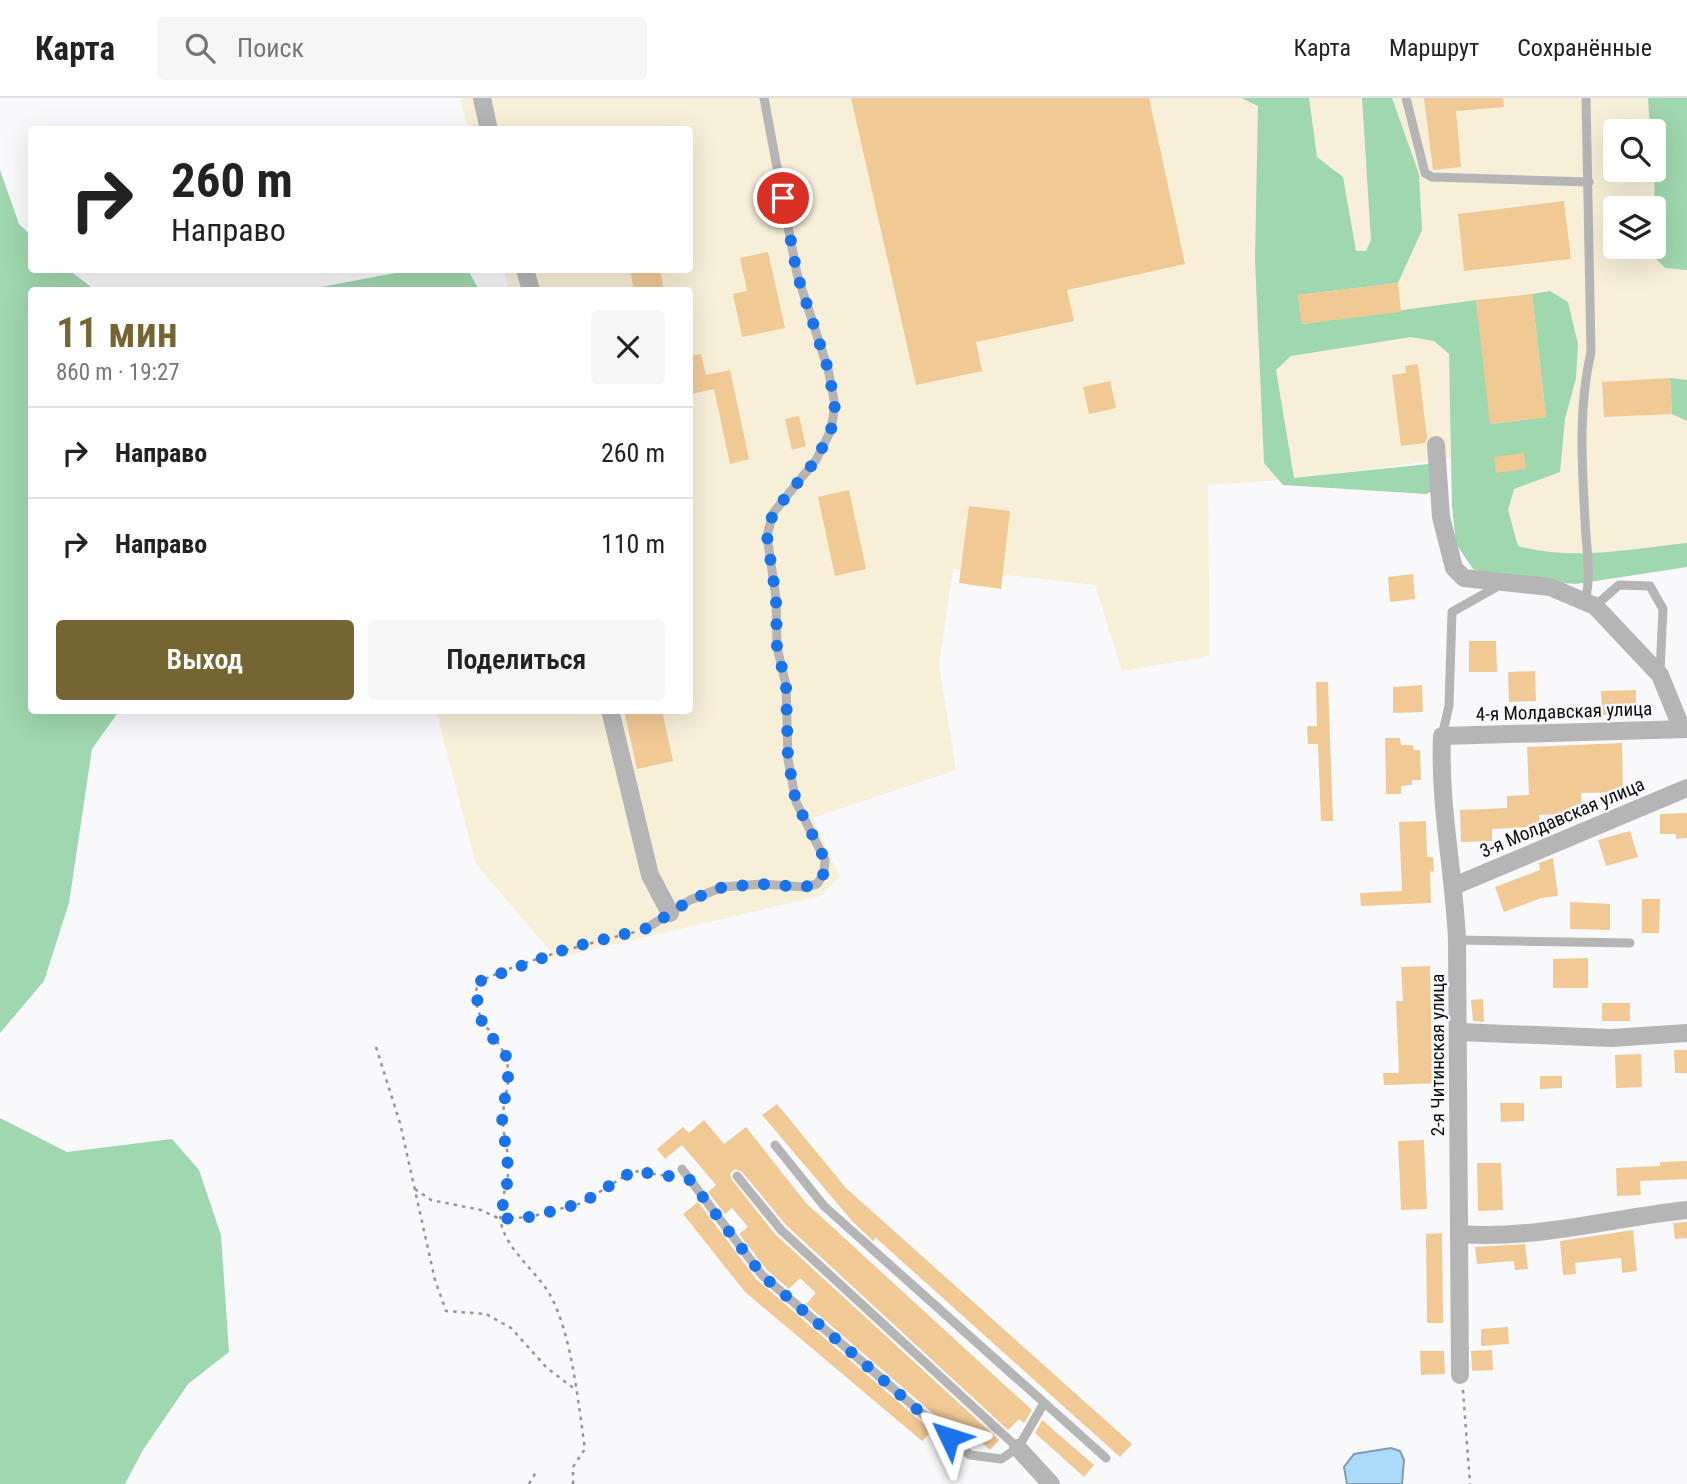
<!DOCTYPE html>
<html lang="ru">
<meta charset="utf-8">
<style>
body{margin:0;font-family:"Roboto Condensed",sans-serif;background:#f6f6f6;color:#222;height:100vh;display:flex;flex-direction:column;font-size:26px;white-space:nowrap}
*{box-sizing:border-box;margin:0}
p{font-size:23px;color:#767676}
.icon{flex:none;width:38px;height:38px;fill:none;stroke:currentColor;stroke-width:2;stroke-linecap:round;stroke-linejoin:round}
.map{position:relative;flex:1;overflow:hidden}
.details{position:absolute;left:28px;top:189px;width:665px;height:427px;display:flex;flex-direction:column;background:#fff;border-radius:7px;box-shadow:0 7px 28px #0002}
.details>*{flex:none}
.banner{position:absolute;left:28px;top:28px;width:665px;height:147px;border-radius:7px;box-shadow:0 7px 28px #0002;background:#fff;color:#222;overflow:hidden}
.buttons{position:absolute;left:1603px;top:21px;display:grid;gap:14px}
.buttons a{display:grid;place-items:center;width:63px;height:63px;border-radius:7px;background:#fff;box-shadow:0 7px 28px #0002;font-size:35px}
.pin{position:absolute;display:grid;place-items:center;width:60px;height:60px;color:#fff;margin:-30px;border:4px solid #fff;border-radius:50%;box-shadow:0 2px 7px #0007}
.me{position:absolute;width:77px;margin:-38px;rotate:311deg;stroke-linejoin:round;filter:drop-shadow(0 0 5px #0008)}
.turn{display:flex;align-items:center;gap:24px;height:147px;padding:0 28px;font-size:32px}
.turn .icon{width:91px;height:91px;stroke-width:2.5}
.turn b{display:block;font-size:49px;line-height:60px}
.round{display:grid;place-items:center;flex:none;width:74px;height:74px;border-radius:7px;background:#f6f6f6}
.head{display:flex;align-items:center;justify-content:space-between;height:119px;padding:0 28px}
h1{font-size:42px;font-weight:600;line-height:52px;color:#746533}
.action{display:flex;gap:14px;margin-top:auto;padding:14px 28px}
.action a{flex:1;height:80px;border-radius:7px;background:#746533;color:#fff;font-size:28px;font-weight:600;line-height:80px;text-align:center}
.action a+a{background:#f6f6f6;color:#222}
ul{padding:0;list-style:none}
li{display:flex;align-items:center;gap:21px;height:91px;padding:0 28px;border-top:2px solid #e0e0e0}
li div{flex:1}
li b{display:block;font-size:26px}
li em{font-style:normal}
header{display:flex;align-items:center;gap:42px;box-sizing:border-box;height:98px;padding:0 35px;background:#fff;border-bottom:2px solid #e0e0e0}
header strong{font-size:33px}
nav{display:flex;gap:38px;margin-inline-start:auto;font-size:24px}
.search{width:490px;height:63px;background:#f6f6f6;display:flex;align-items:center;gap:18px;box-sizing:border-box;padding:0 24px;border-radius:7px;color:#767676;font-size:26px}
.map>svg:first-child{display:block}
.industrial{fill:#f8efd9;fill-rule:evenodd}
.forest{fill:#9fd7ae}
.water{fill:#acdaf9;stroke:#7c9cb2;stroke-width:2}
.building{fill:#f1c995}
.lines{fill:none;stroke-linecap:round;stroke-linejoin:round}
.path{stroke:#969697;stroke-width:2.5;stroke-dasharray:3.5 5;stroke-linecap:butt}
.service{stroke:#b6b5b5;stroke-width:9}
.minor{stroke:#b6b5b5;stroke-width:18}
.route{stroke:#1a73e8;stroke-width:12;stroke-dasharray:0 21.6}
.labels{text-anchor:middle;stroke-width:5;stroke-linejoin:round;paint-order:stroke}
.street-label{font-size:19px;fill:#0d0d0d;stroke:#f9f9fb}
</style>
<header>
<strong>Карта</strong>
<div class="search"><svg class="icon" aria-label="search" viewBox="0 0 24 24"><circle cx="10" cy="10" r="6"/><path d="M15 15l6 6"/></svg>Поиск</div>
<nav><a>Карта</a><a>Маршрут</a><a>Сохранённые</a></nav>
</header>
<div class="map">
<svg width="1687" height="1386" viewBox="0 0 1687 1386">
<rect width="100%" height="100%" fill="#f9f9fb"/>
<path class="industrial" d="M460,0H1687V464L1499,477L1485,356L1294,381L1208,387L1210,558L1122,573L1095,487L953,471L939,567L956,672L813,720L840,779L820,798L556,860L476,766L436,613L690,612V192H509L504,172H690V32L468,31ZM1615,33H1654V72H1615ZM1615,110H1654V149H1615Z"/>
<g class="forest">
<path d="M1241,0H1309L1317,59L1343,79L1356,153H1366L1371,142L1362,0H1392L1419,76L1422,132L1398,185L1298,197L1302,226L1476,202L1491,326L1546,319L1532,196L1550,193L1568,204L1578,246L1576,280L1565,321L1560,374L1514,391L1508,412L1518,448C1575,463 1629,451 1687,445V469L1576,486L1498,480L1473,471L1456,446L1452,408L1449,256L1434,243L1411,239L1291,258L1276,272L1294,380L1428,366L1435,374L1434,393L1426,396L1283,387L1264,365L1255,163L1258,8Z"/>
<path d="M1648,0H1687V172L1665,170L1655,160L1654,33H1650Z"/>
<path d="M0,72L19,126L31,137L32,172H69L95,192H32V612L119,613L92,651L69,805L44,883L0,935Z"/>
<path d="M411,172H468L479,192H305Z"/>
<path d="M1670,280L1687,282V323L1672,316Z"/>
<path d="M0,1020L67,1054L172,1041L199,1072L221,1137L229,1254L188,1286L143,1352L125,1386H0Z"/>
</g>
<path class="water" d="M1391,1350L1400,1353L1404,1362L1402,1386H1347L1344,1369L1354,1356Z"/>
<g class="building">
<path d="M851,0H1149L1185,166L1067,192L1074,223L976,244L982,273L916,287Z"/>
<path d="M1424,0H1503L1504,9L1456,13L1461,69L1433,72Z"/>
<path d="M1564,103L1571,161L1464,173L1458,116Z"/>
<path d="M768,154L785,230L742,239L733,196L747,193L740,160Z"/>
<path d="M630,172H660L664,192H634Z"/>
<path d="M1398,185L1401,214L1301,226L1298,197Z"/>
<path d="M1532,196L1546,319L1490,326L1476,202Z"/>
<path d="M701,256L706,277L730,272L749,361L730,366L714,291L692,296L690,258Z"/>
<path d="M1418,266L1427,340L1425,345L1401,348L1392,277L1406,275L1405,268Z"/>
<path d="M1670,280L1672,316L1604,319L1602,284Z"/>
<path d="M1110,283L1116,310L1089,316L1083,289Z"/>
<path d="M799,318L806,348L792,352L785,321Z"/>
<path d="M1524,355L1526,371L1496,375L1494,359Z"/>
<path d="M849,392L866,471L835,478L818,399Z"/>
<path d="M969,408L1010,413L1001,491L959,485Z"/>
<path d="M1413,476L1415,501L1390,504L1388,479Z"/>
<path d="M1469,543H1496L1497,574H1469Z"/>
<path d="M1535,573L1536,603L1509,604L1508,574Z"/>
<path d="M1316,584H1328L1333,723H1321L1318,646H1308L1307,628H1317Z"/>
<path d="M1422,587L1423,614L1393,615V589Z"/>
<path d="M1636,592V616L1602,617L1601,593Z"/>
<path d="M624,612H662L673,663L637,671Z"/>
<path d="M1385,640H1400L1401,647H1413V652H1420L1421,682H1412V687L1401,688V696H1386Z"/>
<path d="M1622,645L1623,694L1581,695L1582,715L1539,717V729L1492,731V743L1461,744L1460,712L1507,710V698L1529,697L1527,649Z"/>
<path d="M1687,715V740L1676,741V736H1660V716Z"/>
<path d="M1426,723L1427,759H1433L1434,773L1430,774L1431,805L1361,808L1360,795L1402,793L1399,724Z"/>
<path d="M1630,733L1638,759L1606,768L1598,742Z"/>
<path d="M1553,760L1558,798L1541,800L1504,814L1495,789L1540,772L1539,765Z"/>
<path d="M1642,801H1660L1659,835H1642Z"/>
<path d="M1570,804L1610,806V832L1570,831Z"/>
<path d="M1588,860V890H1553V861Z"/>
<path d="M1430,868L1432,973H1443V985L1384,987L1383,975H1399L1396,903H1403L1401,869Z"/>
<path d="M1483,901L1484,924L1473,923L1471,902Z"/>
<rect x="1602" y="905" width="28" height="18"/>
<path d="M1674,952H1687V975H1675Z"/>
<path d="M1641,956L1642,989L1616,990L1615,957Z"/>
<path d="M1540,978H1562V990L1540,991Z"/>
<path d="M1500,1005H1524V1023L1501,1024Z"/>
<path d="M777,1006L846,1090L1132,1346L1120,1359L876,1140L873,1143L853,1124L762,1017Z"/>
<path d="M704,1022L724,1046L746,1029L806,1105L1032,1312L1024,1325L1019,1321L1008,1332L786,1127L742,1074L735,1071L730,1076L732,1082L776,1137L999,1342L990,1352L980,1343L973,1350L806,1206L816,1195L800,1180L789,1191L767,1172L739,1136L748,1129L732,1110L725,1116L708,1094L716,1087L682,1047L665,1061L657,1051L683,1029L689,1035Z"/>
<path d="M1424,1042L1427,1111L1401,1112L1398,1043Z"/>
<path d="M1687,1063V1081L1640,1083L1641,1097L1617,1098L1616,1070L1660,1068V1064Z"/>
<path d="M1477,1065H1501L1503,1112L1478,1113Z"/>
<path d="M698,1104L757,1182L932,1333L922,1343L745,1194L683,1116Z"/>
<path d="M1687,1124V1140L1675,1141L1673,1125Z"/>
<path d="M1633,1132L1637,1173L1622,1175L1621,1160L1575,1165L1576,1176L1563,1177L1560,1143Z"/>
<path d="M1442,1135L1443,1225H1427L1426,1136Z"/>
<path d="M1525,1146L1528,1171L1515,1172L1514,1163L1477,1166L1475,1149Z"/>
<path d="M1508,1229L1509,1246L1481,1248V1231Z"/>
<path d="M1492,1252L1493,1272L1472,1273L1471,1253Z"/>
<path d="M1420,1253H1444L1445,1276L1421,1277Z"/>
<path d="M1042,1322L1094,1367L1084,1379L1035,1335Z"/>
</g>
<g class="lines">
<g class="path">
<path d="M376,949L400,1025L435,1182L446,1213L486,1216L511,1230L547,1270L576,1292"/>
<path d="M415,1091L431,1102L481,1112L500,1121L530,1119L582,1105L633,1073L674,1079"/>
<path d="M1463,1292L1470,1386"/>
<path d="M529,1386L536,1374"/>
<path d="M573,1386V1369L585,1351C578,1305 572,1235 549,1195C534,1171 507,1152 501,1125C498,1109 506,1093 508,1077C511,1058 502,1038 503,1019C503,1003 510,987 508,971C505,937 467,926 478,884C528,861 582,847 635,834"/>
</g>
<g class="service">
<path d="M1406,0L1425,75L1432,79L1589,84"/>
<path d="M1585,503C1592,476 1586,450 1585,422C1582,366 1578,310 1591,254L1586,0"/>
<path d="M1595,508L1619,487L1650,488L1663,511L1660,574"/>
<path d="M1442,638L1449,608L1452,514L1500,487"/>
<path d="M647,830L690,802L723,789L762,786L804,789L817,786L824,775L825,762L796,704L788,661L786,587L777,549L776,500L767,438L773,415L816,362L831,332L835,307L828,271L797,176L764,0"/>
<path d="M1457,842L1630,845"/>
<path d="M775,1047L824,1108L1106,1360"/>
<path d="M682,1071L762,1177L970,1357L1001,1361L1018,1350L1044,1305"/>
<path d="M737,1078L781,1132L1018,1350"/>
</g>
<g class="minor">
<path d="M482,0L489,32"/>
<path d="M525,172L531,192"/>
<path d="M1436,347L1441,419L1454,470L1464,480L1550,489L1595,508L1660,577L1681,629"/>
<path d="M610,612L650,777L670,815"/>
<path d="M1454,788L1687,690"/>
<path d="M1459,934L1611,940L1687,935"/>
<path d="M1459,1136C1536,1142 1611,1120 1687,1112"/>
<path d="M1460,1277L1457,842C1454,774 1439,707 1442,638L1687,631"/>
<path d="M1018,1350L1051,1386"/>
</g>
</g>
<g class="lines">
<path class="route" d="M783,100L797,176L828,271L835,307L831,332L816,362L773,415L767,438L776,500L777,549L786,587L788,661L796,704L825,762L824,775L817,786L804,789L762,786L723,789L690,802L648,830L569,850L478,884L477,913L487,934L505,954L509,972L502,1020L509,1076L500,1121L530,1119L582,1105L633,1073L689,1081L762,1177L949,1339"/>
</g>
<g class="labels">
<g class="street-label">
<text transform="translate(1564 613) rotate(-2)" y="7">4-я Молдавская улица</text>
<text transform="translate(1562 719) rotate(-23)" y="7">3-я Молдавская улица</text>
<text transform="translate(1437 957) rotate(-90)" y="7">2-я Читинская улица</text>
</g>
</g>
</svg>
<div class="buttons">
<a><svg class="icon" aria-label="search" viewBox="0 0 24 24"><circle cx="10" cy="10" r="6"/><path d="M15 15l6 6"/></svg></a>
<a><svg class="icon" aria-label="layers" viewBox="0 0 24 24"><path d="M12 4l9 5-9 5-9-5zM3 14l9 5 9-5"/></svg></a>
</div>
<div class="pin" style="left:783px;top:100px;background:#d93025"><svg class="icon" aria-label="arrive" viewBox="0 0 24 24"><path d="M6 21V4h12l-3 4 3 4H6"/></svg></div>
<svg class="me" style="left:949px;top:1339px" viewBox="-20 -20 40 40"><path d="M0-17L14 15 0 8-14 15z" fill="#1a73e8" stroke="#fff" stroke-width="4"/></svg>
<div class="banner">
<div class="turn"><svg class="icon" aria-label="right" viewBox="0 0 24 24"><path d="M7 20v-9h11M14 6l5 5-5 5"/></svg><div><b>260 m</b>Направо</div></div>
</div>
<section class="details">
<div class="head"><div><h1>11 мин</h1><p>860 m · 19:27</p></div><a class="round"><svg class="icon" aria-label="close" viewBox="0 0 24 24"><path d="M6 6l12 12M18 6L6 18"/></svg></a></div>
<ul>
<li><svg class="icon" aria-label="right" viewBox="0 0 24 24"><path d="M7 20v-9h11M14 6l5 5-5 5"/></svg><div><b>Направо</b></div><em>260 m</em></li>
<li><svg class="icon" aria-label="right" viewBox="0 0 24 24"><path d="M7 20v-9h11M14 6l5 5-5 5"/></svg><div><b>Направо</b></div><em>110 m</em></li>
</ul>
<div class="action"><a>Выход</a><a>Поделиться</a></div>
</section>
</div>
